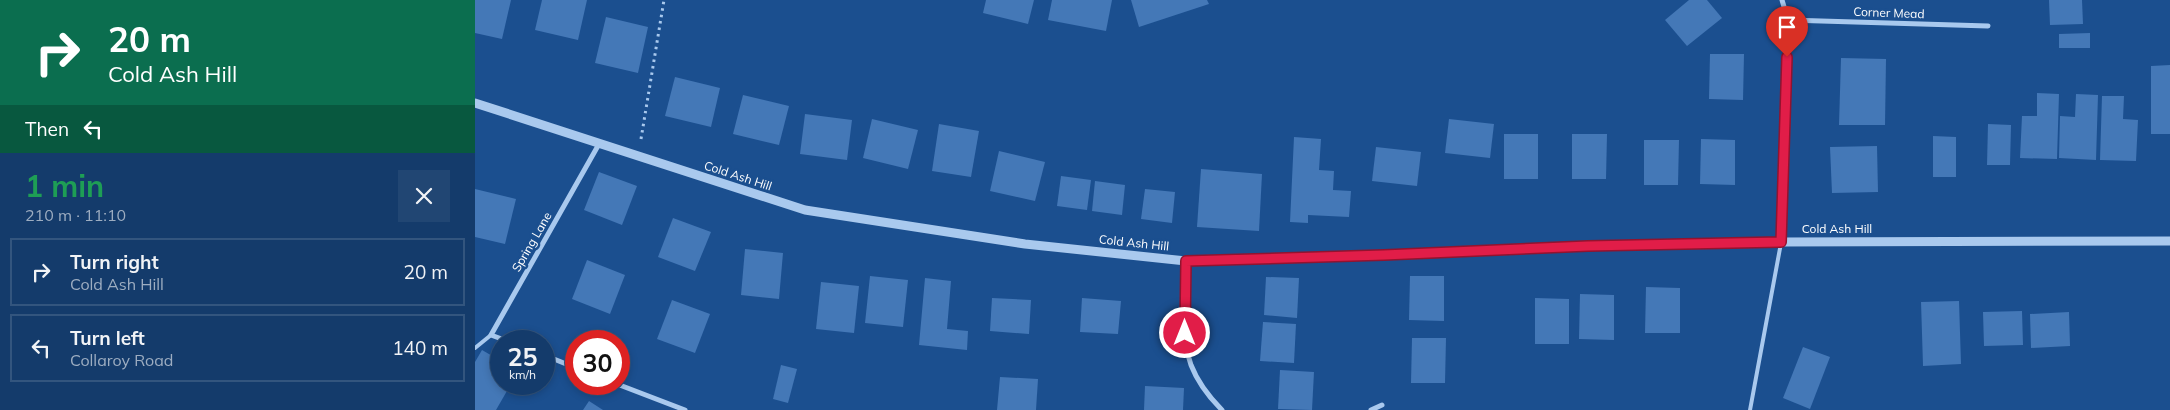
<!DOCTYPE html>
<meta charset="utf-8">
<style>
body{margin:0;font-family:Mulish,sans-serif;background:#214673;color:#f1f3f6;height:100vh;display:flex;flex-direction:column;font-size:19px;white-space:nowrap}
*{box-sizing:border-box;margin:0}
p{font-size:16px;color:#9dadc1}
.icon{flex:none;width:28px;height:28px;fill:none;stroke:currentColor;stroke-width:2;stroke-linecap:round;stroke-linejoin:round}
.map{position:relative;flex:1;overflow:hidden}
.details{display:flex;flex-direction:column;background:#143b6b;width:475px}
.details>*{flex:none}
.hud{background:#0b6e4f;color:#fff;overflow:hidden}
.speed{position:absolute;left:15px;top:330px;display:flex;gap:10px;font-size:25px;font-weight:700;text-align:center}
.speed>*{display:grid;place-content:center;width:65px;height:65px;border-radius:50%;background:#143b6b;box-shadow:0 2px 8px #0003,0 0 0 1px #33557e;line-height:1}
.speed small{font-size:12px;font-weight:400}
.speed .limit{border:8px solid #d22;background:#fff;color:#111}
.pin{position:absolute;display:grid;place-items:center;width:42px;height:42px;color:#fff;margin:-51px -21px;border-radius:50% 50% 50% 0;rotate:-45deg;box-shadow:0 0 5px #0007}
.pin .icon{rotate:45deg}
.me{position:absolute;width:55px;margin:-28px;rotate:0deg;stroke-linejoin:round;filter:drop-shadow(0 0 4px #0008)}
.turn{display:flex;align-items:center;gap:18px;height:105px;padding:0 25px;font-size:22px}
.turn .icon{width:65px;height:65px;stroke-width:2.5}
.turn b{display:block;font-size:35px;line-height:42px}
.then{display:flex;align-items:center;height:48px;padding:0 25px;background:#0003;gap:10px;font-size:19px}
.round{display:grid;place-items:center;flex:none;width:52px;height:52px;border-radius:0px;background:#214673}
.head{display:flex;align-items:center;justify-content:space-between;height:85px;padding:0 25px}
h1{font-size:30px;font-weight:700;line-height:38px;color:#1e9e55}
ul{padding:0;list-style:none}
li{display:flex;align-items:center;gap:15px;height:68px;margin:0 10px 8px;padding:0 15px;border:2px solid #33557e;border-radius:0px}
li div{flex:1}
li b{display:block;font-size:19px}
li em{font-style:normal}
main{display:flex;flex:1;min-height:0}
.map>svg:first-child{display:block}
.building{fill:#4478b7}
.lines{fill:none;stroke-linecap:round;stroke-linejoin:round}
.path{stroke:#a9c9ee;stroke-width:3;stroke-dasharray:2.5 4;stroke-linecap:butt}
.service{stroke:#a9c9ee;stroke-width:4}
.minor{stroke:#a9c9ee;stroke-width:5}
.tertiary{stroke:#a9c9ee;stroke-width:9}
.route-casing{stroke:#92132f;stroke-width:12}
.route{stroke:#e11d48;stroke-width:9}
.labels{text-anchor:middle;stroke-width:5;stroke-linejoin:round;paint-order:stroke}
.street-label{font-size:12px;fill:#fff;stroke:#1b4f8f}
</style>
<main>
<section class="details">
<div class="hud">
<div class="turn"><svg class="icon" aria-label="right" viewBox="0 0 24 24"><path d="M7 20v-9h11M14 6l5 5-5 5"/></svg><div><b>20 m</b>Cold Ash Hill</div></div>
<div class="then">Then<svg class="icon" aria-label="left" viewBox="0 0 24 24"><path d="M17 20v-9H6M10 6l-5 5 5 5"/></svg></div>
</div>
<div class="head"><div><h1>1 min</h1><p>210 m · 11:10</p></div><a class="round"><svg class="icon" aria-label="close" viewBox="0 0 24 24"><path d="M6 6l12 12M18 6L6 18"/></svg></a></div>
<ul>
<li><svg class="icon" aria-label="right" viewBox="0 0 24 24"><path d="M7 20v-9h11M14 6l5 5-5 5"/></svg><div><b>Turn right</b><p>Cold Ash Hill</p></div><em>20 m</em></li>
<li><svg class="icon" aria-label="left" viewBox="0 0 24 24"><path d="M17 20v-9H6M10 6l-5 5 5 5"/></svg><div><b>Turn left</b><p>Collaroy Road</p></div><em>140 m</em></li>
</ul>
</section>
<div class="map">
<svg width="1695" height="410" viewBox="0 0 1695 410">
<rect width="100%" height="100%" fill="#1b4f8f"/>
<g class="building">
<path d="M0,0H36L27,39L0,33Z"/>
<path d="M67,0H112L103,40L60,30Z"/>
<path d="M511,0H559L553,24L508,13Z"/>
<path d="M577,0H637L631,31L573,20Z"/>
<path d="M656,0H732L734,4L664,27Z"/>
<path d="M1214,0H1232L1247,18L1212,46L1190,20Z"/>
<path d="M1574,0H1607L1608,24L1575,25Z"/>
<path d="M131,17L173,27L163,73L120,63Z"/>
<path d="M1615,33V48H1584V34Z"/>
<path d="M1235,54H1269L1268,100L1234,99Z"/>
<path d="M1366,58L1411,59L1410,125H1364Z"/>
<path d="M1695,65V134H1676V66Z"/>
<path d="M200,77L245,88L236,127L190,116Z"/>
<path d="M1562,93L1584,94L1582,159L1545,158L1547,116H1562Z"/>
<path d="M1601,94L1623,95L1621,160L1584,158L1585,116L1600,117Z"/>
<path d="M268,95L314,106L304,145L258,134Z"/>
<path d="M1627,96H1649L1648,119L1663,120L1661,161L1625,160Z"/>
<path d="M330,114L377,120L372,160L325,154Z"/>
<path d="M397,119L443,130L433,169L388,158Z"/>
<path d="M974,119L1019,124L1015,158L970,153Z"/>
<path d="M464,124L504,131L496,177L457,171Z"/>
<path d="M1513,124L1536,125L1535,165H1512Z"/>
<rect x="1029" y="134" width="34" height="45"/>
<path d="M1097,134H1132L1131,179H1097Z"/>
<path d="M1458,136L1481,137V177H1458Z"/>
<path d="M819,137L846,139L844,170L859,171L858,190L876,191L874,217L833,215V223L815,222Z"/>
<path d="M1226,139L1260,140V185L1225,184Z"/>
<path d="M1169,140H1204L1203,185H1169Z"/>
<path d="M1402,146L1403,192L1357,193L1355,147Z"/>
<path d="M901,147L946,152L942,186L897,181Z"/>
<path d="M524,151L570,162L560,201L515,191Z"/>
<path d="M726,169L787,174L784,231L722,227Z"/>
<path d="M124,172L162,186L147,225L109,210Z"/>
<path d="M586,176L616,180L612,210L582,206Z"/>
<path d="M620,181L650,185L647,215L617,211Z"/>
<path d="M0,189L41,199L30,244L0,237Z"/>
<path d="M670,189L700,192L697,223L666,219Z"/>
<path d="M198,218L236,232L220,271L183,257Z"/>
<path d="M270,249L308,253L304,299L266,295Z"/>
<path d="M112,260L150,275L135,314L97,299Z"/>
<path d="M395,276L433,280L428,327L390,323Z"/>
<path d="M935,276H969V321L934,320Z"/>
<path d="M791,277L824,278L822,318L789,315Z"/>
<path d="M450,278L476,281L472,329L493,331L492,350L444,345Z"/>
<path d="M346,282L384,286L379,333L341,329Z"/>
<path d="M1171,287L1205,288V333H1170Z"/>
<path d="M1105,294L1139,295V340L1104,339Z"/>
<path d="M517,298L556,300L554,334L515,331Z"/>
<path d="M607,298L646,301L643,334L605,332Z"/>
<path d="M1060,298L1094,299V344H1060Z"/>
<path d="M197,300L235,314L220,353L182,339Z"/>
<path d="M1484,301L1486,364L1448,366L1446,302Z"/>
<path d="M1547,311L1548,345L1509,346L1508,312Z"/>
<path d="M1594,312L1595,346L1556,348L1555,314Z"/>
<path d="M788,322L821,324L819,363L785,361Z"/>
<path d="M937,338H971L970,383H936Z"/>
<path d="M1328,347L1355,357L1335,409L1308,398Z"/>
<path d="M7,350L26,361V384H36L21,410H0V362Z"/>
<path d="M306,365L322,369L313,403L298,399Z"/>
<path d="M805,370L839,372L837,410L803,409Z"/>
<path d="M525,377L563,379L561,410H522Z"/>
<path d="M670,386L709,388L708,410H669Z"/>
<path d="M114,401L128,410H108Z"/>
</g>
<g class="lines">
<path class="path" d="M166,139L189,0"/>
<g class="service">
<path d="M0,348L16,335"/>
<path d="M1275,410L1306,243"/>
</g>
<g class="minor">
<path d="M1313,20L1513,26"/>
<path d="M1306,242L1313,20L1307,0"/>
<path d="M711,261C711,294 705,334 716,365C723,383 734,397 747,410"/>
<path d="M32,341L16,335L124,144"/>
<path d="M69,355L101,368"/>
<path d="M142,384L210,410"/>
<path d="M896,410L907,405"/>
</g>
<path class="tertiary" d="M0,103L330,210L550,244L711,261L909,255L1113,246L1306,242L1695,241"/>
</g>
<g class="lines">
<defs>
<path id="route" d="M710,333L711,261L909,255L1113,246L1306,242L1312,57"/>
</defs>
<use href="#route" class="route-casing"/>
<use href="#route" class="route"/>
</g>
<g class="labels">
<g class="street-label">
<text transform="translate(1414 13) rotate(2)" y="4">Corner Mead</text>
<text transform="translate(263 176) rotate(18)" y="4">Cold Ash Hill</text>
<text x="1362" y="233">Cold Ash Hill</text>
<text transform="translate(57 242) rotate(-60)" y="4">Spring Lane</text>
<text transform="translate(659 243) rotate(6)" y="4">Cold Ash Hill</text>
</g>
</g>
</svg>
<div class="speed"><div>25<small>km/h</small></div><div class="limit">30</div></div>
<div class="pin" style="left:1312px;top:57px;background:#d93025"><svg class="icon" aria-label="arrive" viewBox="0 0 24 24"><path d="M6 21V4h12l-3 4 3 4H6"/></svg></div>
<svg class="me" style="left:710px;top:333px" viewBox="-20 -20 40 40"><circle r="17" fill="#e11d48" stroke="#fff" stroke-width="3"/><path d="M0-11L8 9 0 5-8 9z" fill="#fff"/></svg>
</div>
</main>
